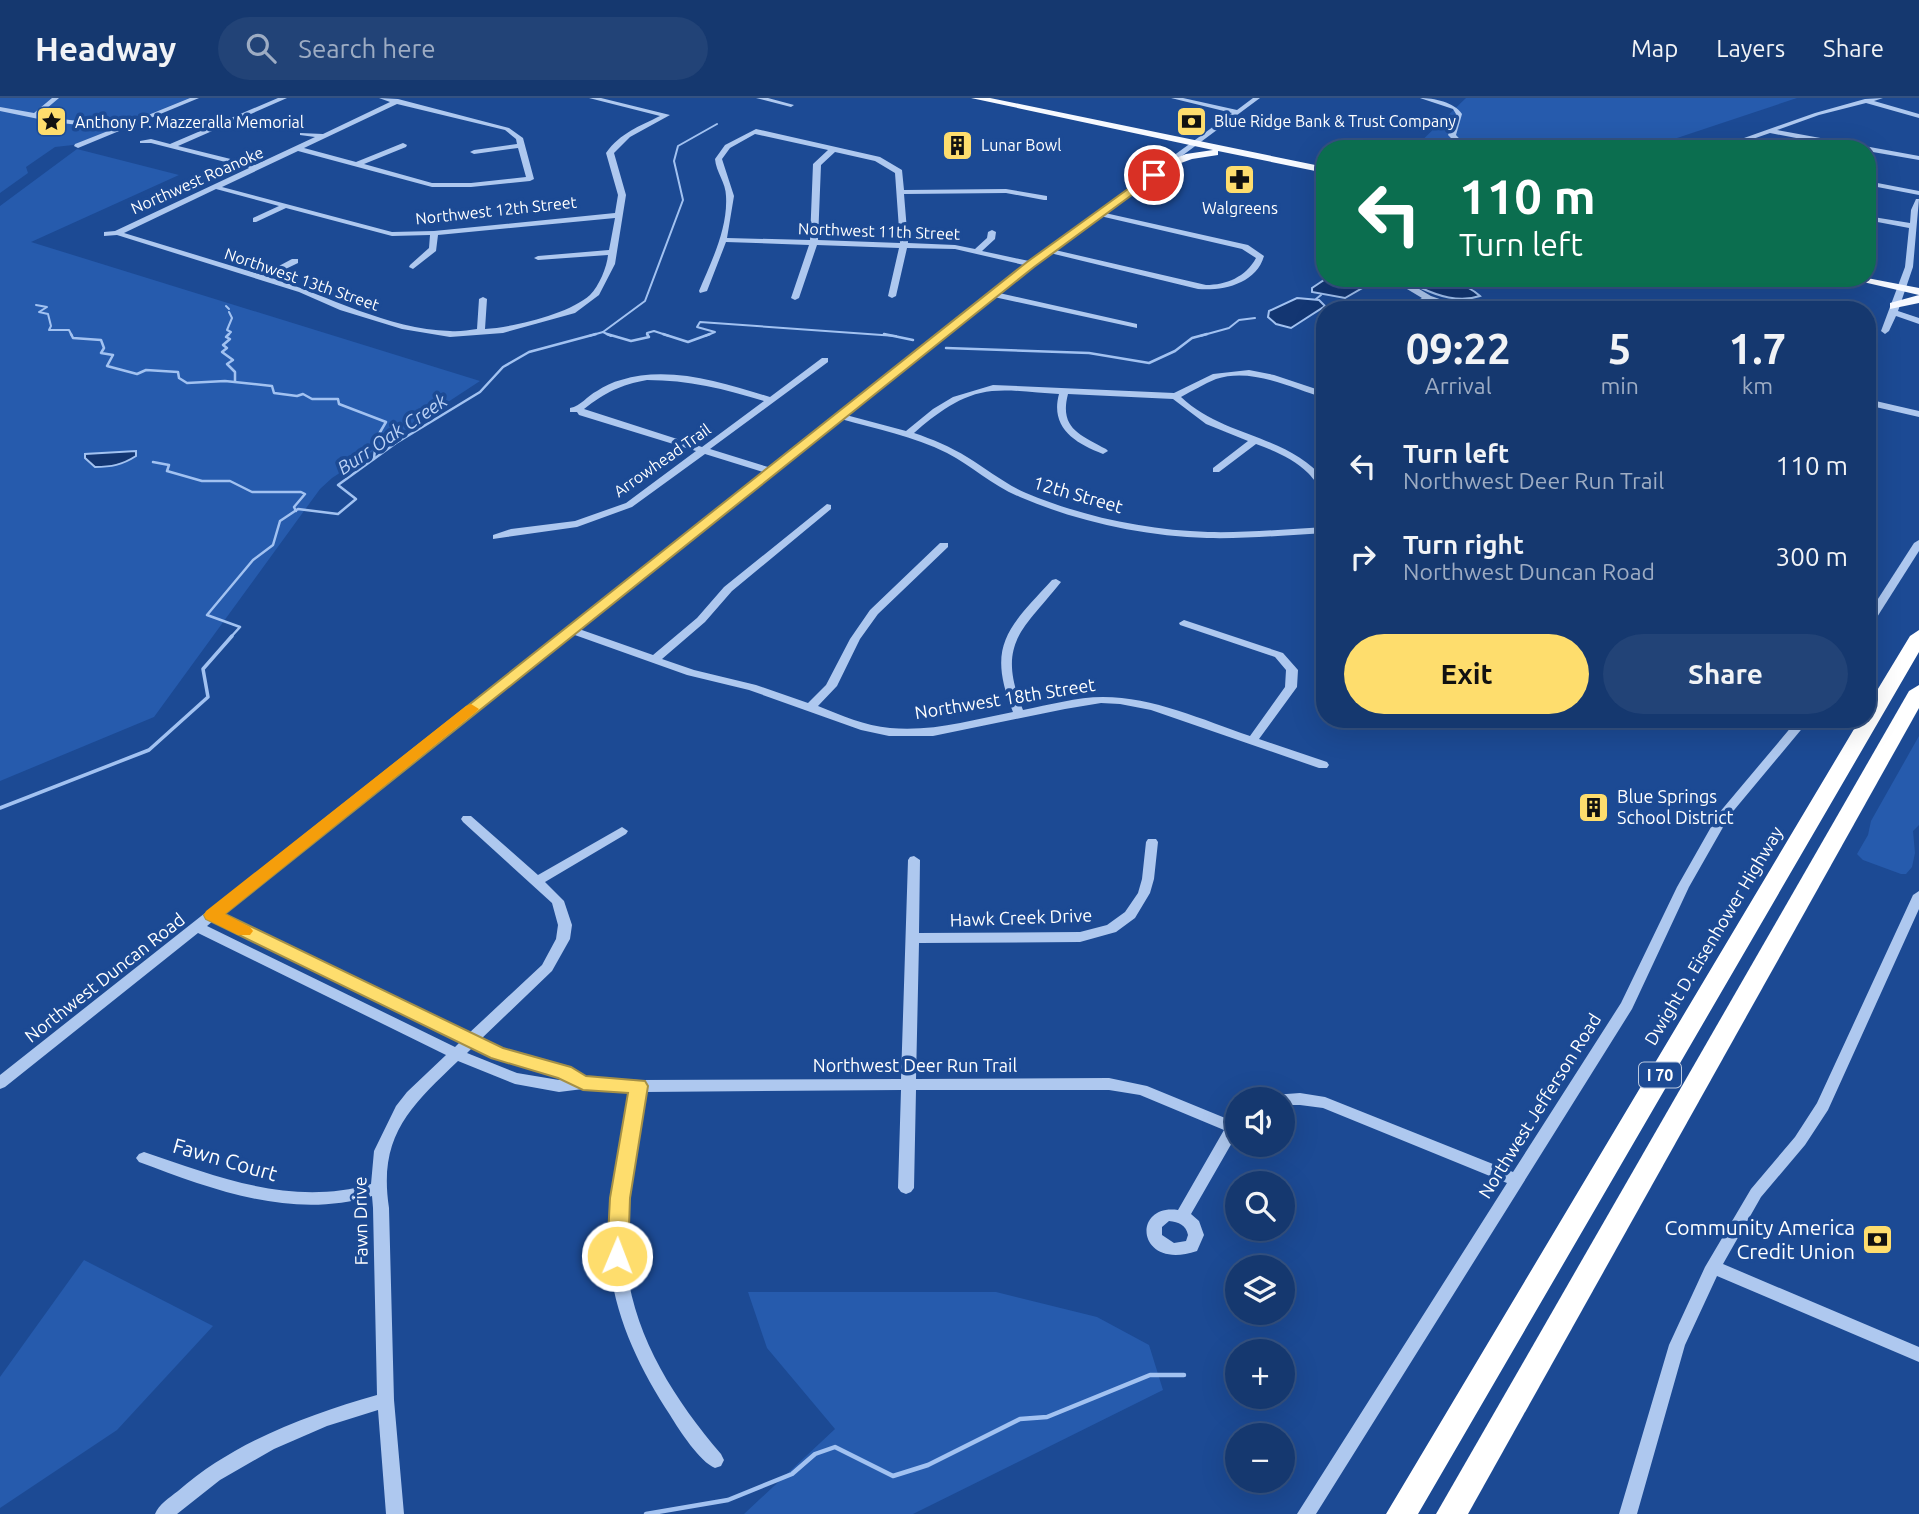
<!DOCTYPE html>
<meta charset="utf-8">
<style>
body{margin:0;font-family:Ubuntu,sans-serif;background:#224377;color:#f1f3f6;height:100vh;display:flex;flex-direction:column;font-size:26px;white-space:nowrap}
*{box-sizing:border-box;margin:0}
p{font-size:23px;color:#9dacc3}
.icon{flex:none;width:38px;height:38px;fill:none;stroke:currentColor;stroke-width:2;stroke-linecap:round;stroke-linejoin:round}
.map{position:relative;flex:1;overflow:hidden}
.drawer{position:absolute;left:1316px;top:203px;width:560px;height:427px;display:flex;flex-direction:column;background:#15386f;border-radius:28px;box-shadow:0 7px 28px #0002,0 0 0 2px #345282}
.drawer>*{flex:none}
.banner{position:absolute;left:1316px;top:42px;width:560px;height:147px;border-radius:28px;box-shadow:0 7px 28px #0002,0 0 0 2px #345282;background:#0b6e4f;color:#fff;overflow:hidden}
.buttons{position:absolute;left:1225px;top:989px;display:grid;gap:14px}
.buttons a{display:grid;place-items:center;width:70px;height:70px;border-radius:50%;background:#15386f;box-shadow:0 7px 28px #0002,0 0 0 2px #345282;font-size:35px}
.pin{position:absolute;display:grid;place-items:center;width:60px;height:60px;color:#fff;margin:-30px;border:4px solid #fff;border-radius:50%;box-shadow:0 2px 7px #0007}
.me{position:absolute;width:77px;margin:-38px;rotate:1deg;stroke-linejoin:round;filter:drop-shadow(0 0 5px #0008)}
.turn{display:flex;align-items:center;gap:24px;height:147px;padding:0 28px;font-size:32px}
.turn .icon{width:91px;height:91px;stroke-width:2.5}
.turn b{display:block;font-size:49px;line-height:60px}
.eta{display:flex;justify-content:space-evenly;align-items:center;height:119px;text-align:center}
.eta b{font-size:42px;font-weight:700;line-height:49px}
.action{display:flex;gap:14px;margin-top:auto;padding:14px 28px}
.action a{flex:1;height:80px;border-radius:42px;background:#fedd6d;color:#111;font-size:28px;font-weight:700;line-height:80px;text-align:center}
.action a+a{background:#224377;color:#f1f3f6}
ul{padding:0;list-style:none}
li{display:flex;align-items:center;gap:21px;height:91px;padding:0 28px}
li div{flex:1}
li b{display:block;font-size:26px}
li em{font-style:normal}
header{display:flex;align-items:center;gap:42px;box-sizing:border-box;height:98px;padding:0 35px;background:#15386f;border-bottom:2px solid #345282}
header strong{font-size:33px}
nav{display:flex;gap:38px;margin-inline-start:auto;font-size:24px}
.search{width:490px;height:63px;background:#224377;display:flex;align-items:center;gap:18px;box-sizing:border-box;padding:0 24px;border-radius:38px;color:#9dacc3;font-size:26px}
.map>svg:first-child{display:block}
.green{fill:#265bad}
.water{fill:#133672;stroke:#a2c2f1;stroke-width:2}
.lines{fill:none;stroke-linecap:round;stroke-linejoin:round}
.stream-far3{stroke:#a2c2f1;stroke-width:2}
.stream-far2{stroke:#a2c2f1;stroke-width:2.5}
.stream-far1{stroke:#a2c2f1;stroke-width:3.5}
.stream{stroke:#a2c2f1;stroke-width:4.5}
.minor{fill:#aec8ef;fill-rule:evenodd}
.major{fill:#f6f9ff;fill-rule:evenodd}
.highway{fill:#fff;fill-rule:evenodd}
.route{fill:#fedd6d;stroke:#a59047;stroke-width:2}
.slow{fill:#f59e0b}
.labels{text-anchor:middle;stroke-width:7;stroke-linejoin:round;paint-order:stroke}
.far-poi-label{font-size:16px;fill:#fff;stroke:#1c4a94;text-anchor:start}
.far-street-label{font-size:16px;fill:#fff;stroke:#1c4a94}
.shield{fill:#1c4a94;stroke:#bbc9df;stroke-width:2}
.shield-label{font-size:16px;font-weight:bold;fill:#fff}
.street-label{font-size:18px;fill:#fff;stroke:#1c4a94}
.poi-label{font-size:18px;fill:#fff;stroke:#1c4a94;text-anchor:start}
.water-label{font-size:19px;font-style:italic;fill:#bbd2f6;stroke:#1c4a94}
.near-street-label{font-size:21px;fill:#fff;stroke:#1c4a94}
.near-poi-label{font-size:21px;fill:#fff;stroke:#1c4a94;text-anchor:end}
</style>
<header>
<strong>Headway</strong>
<div class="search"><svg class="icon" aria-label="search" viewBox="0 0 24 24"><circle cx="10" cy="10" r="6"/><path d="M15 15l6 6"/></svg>Search here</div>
<nav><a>Map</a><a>Layers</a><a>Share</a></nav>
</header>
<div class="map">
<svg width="1919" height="1416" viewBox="0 0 1919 1416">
<rect width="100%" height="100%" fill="#1c4a94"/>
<g class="green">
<path d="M0,0H190L73,47L55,49L26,69L28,75L0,95Z"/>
<path d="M1466,0H1797L1665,44L1669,46L1624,47L1617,51H1413Z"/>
<path d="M77,51L179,77L31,144L480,283L332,380L320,391L154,619L0,683V108Z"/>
<path d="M1919,638V727L1913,733L1915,755L1912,769L1906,776H1901L1863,762L1857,756L1868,737L1871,723Z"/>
<path d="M84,1162L213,1228L117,1332L0,1410V1279Z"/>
<path d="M748,1194H996L1097,1219L1149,1247L1163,1292L913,1416H744L835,1331L767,1250Z"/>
</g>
<g class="water">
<path d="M1327,180H1370L1382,184L1366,188L1345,200L1312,194V190Z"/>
<path d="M1421,180C1442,180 1466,185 1480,198C1459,205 1438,198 1419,189L1417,184Z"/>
<path d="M1297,200L1319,202L1325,208L1291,230L1276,226L1268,219L1269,213Z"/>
<path d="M136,353V358C122,367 111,369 95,369L85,360V356Z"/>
</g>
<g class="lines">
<g class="stream-far3">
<path d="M1316,201L1321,197"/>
<path d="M36,207L47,209L39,214L48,216L51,228L49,232H69L72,238"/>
<path d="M226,208L229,211"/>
<path d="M603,234L611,238"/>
<path d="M227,238L231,234L227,232L232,220L229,214"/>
<path d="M589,238L603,234L645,203L683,102L674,63L678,48L717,26"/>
<path d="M648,238L647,235L654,233L669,238"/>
<path d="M705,238L715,234L697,229L700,224L896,238"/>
<path d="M1200,238L1229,230L1239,222L1255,220"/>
</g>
<g class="stream-far2">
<path d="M71,236L73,240L101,242L104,250L101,255L113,257L107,268L137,276L146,272L178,274L179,280L187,285L225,283L272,288L274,295L297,298L303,296L312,301H338L339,306L386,324L376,341L374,361"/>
<path d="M229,236L226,239L230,241L223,247L227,250L222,254L233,262L227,266L235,274V283"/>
<path d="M607,236L631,243L649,239L647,236"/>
<path d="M663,236L688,244L710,236"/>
<path d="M884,236L913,242"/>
<path d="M946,250L1089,255L1149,265L1175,253L1192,240L1207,236"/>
<path d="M153,364L169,367L167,373L202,383H230L252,394H301L305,396L294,409L296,413"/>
<path d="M230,540L240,529L207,517L253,462L273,447L280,423L298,411L338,416L356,401L338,387L396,345L480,294L503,269L529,254L596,236"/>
</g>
<path class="stream-far1" d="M0,710L149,652L208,599L203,571L232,538"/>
<path class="stream" d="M646,1416L728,1402L792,1376L815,1356L835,1349L893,1378L928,1367L1020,1321L1047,1319L1150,1277H1184"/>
<g class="minor">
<path d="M52,0H59L40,16L53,20L121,28L190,0H199L78,50L74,48L75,46L113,31L53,24L0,13V9L34,15Z"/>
<path d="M278,0H287L178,48L255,67L315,39L300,37V35L323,36L390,4L379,0L398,1L509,30L523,40L534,81L530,83L471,89H432L298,53L222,89L392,134L434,133L615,115L618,97L606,55C620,35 640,28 660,18L589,0H601L670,17L630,39L614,55L626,97L615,166L599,197L575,215L503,235L450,239L402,231L340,212L299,194L117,137L104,138V134L115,133L249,70L151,45H140V43L151,41L170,46ZM397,6L505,32L516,41L517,46L474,52L470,54L474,56L518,50L526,79L471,85H432L364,66L406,49L407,47L403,45L356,64L304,50ZM216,91L279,108L253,120V124H256L286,110L392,138L430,137L429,150L410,167L409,169L413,171L436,153L438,137L615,120L609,152L538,158L534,160L538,162L608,157C607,169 599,188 590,197C569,216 514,229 485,231L487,201L483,199L479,201L477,231C468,232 459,234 450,233C387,231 329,198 269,179L298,165V161H292L262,177L124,135Z"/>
<path d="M756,0H768L794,7L791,9Z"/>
<path d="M1171,0H1183L1237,12L1253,0H1260L1105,115L1248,147L1264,158C1256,186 1223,193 1198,191L1050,155L999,195L1137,226V230L994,199L846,317L906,333L933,311L953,299L993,287L1174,295L1213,276L1249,272L1274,277L1325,294V300C1291,290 1252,269 1216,281C1204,286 1192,293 1181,299C1225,340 1287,336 1325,382V392C1318,388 1314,381 1308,375C1294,361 1275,353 1256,346L1219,374H1213V370L1248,343L1206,326L1173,301L1068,296C1059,330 1080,337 1106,351L1108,353L1103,356C1074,345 1050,329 1059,296C1037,295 1013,291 992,293C961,296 936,316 914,335C932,341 951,349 967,359C987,371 1005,386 1026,395C1083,419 1147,432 1208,434C1247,435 1286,431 1325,429V435C1286,437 1246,441 1207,440C1144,438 1078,424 1020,399C993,388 972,368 947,355C913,338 877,331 841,321L579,531L653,557L697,520L724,489L827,406L831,407V411L732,493L705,524L662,561L694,572L756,587L808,605L826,587L850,541L870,512L940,445H948V449L878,516L860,541L837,588L818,608C841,617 865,628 890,630C932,634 972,622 1013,614C986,547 1008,530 1052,482L1056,481L1061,484C1022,533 996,545 1023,612C1049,607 1077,599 1103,599C1153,599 1203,622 1250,638L1285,589L1286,572L1275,559L1180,527L1179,525L1184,522L1283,555L1298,572L1297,589L1259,641L1327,664L1329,667L1327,670H1319L1151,612L1120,606L1101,605L1065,611L933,638H889L861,632L749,592L687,577L572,536L221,816L468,936L542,867L556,841L558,827L552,805L463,724L461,721L463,718H471L538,777L622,729L628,733L626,736L545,784L564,803L572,827L570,841L552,873L480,942L501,951L569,970L585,980L639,982L901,981L908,762L910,759L914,758L920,762L919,835L1080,834L1107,827L1125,814L1138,795L1142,781L1146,744L1148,741H1156L1158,744L1154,781L1150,795L1135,820L1116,834L1080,844L919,845L916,981L1109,980L1147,988L1230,1022L1232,1019L1237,1017V1036L1191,1116L1199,1123L1204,1137L1197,1153C1136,1174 1131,1105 1178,1112L1224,1032L1140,997L1109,992H916L914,1090L911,1094L906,1096L901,1094L898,1090L901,992L645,994C637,1041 625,1088 625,1136C623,1221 668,1294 721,1356L724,1362L721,1368L715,1370C700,1364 679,1332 670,1317C639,1270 613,1216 609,1158C605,1103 621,1047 631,993L583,991L559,994L515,986L458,963C410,1009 378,1038 389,1110L394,1302L404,1416H386L378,1312L327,1328L274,1351L220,1382L177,1416H155C159,1406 169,1400 178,1393C234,1344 307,1317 377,1297L373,1110L372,1098C292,1122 214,1092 139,1064L136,1060L139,1056L144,1054C218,1079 292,1109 371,1086L374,1053L396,1008L407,994L446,957L198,835L5,989L0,991V977L763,374L705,356L632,409L577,429L493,441V437L511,431L575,423L626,405L696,353L579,317L577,314H570V310C581,308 587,298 597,293C604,288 613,284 621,282C670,267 723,285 770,299L822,260H828V264L710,351L768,369L1024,167L955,151L907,150L896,198L892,200L888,198L899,150L817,147L799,200L795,202L791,200L809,147L726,144L707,193L700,195L699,193C711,164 728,131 726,98C726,85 716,74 715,61L725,47L756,31L880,59L902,72L904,92L1006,91L1047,98V102H1044L1006,95L904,96L908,145L955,147L975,151L987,140L988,134L992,132L996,134L995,141L982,153L1029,163L1232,15ZM755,36L828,52L813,66L810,142L727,140L734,98L722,61L730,50ZM835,54L875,63L895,75L900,145L818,142L821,67ZM1100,118L1242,151L1256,160C1246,179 1226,187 1206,187L1055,152ZM647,282C688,282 725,291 764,303L702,349L584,311C606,294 620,287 647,282ZM213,823L460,944L455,949L207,828ZM472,950L492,959L559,978L565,982H559L517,975L467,955ZM1169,1123C1179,1124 1186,1127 1188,1137L1186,1143L1174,1145L1162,1137V1129Z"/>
<path d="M1420,0C1434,0 1454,4 1462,16L1456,37L1469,51H1462L1448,37L1456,16L1453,11Z"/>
<path d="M1883,0L1874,3L1919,16V20L1866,5L1819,17L1777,32L1919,58V62L1867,53V51H1854L1770,35L1724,51H1713L1815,15L1865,1Z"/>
<path d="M1645,43L1674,45L1696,51L1645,47L1614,51L1623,46Z"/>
<path d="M1867,83L1919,93V97L1867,87Z"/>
<path d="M1916,101H1919L1913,169L1898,213L1919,220V226L1896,218L1889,233L1885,236L1881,233L1905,169L1909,130L1867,122V118L1910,125L1911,112Z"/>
<path d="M1401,180H1409V185L1431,198L1471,212H1457L1429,203L1411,212H1400L1422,200L1402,188Z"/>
<path d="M1867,301L1919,313V319L1867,307Z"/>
<path d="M1919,442V453L1872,527L1867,530V518L1914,445Z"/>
<path d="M1798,621H1810L1730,717L1689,789L1632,911L1316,1416H1297L1507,1085L1323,1010L1300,1007H1283V1001H1271L1273,997L1300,995L1325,999L1513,1074L1621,905L1677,789L1719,715Z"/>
<path d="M1919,793V811L1828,1012L1805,1047L1761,1099L1723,1166L1919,1249V1264L1717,1178L1685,1247L1637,1416H1619L1669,1247L1705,1169L1751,1091L1795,1039L1817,1005L1913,797Z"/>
</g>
<g class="major">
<path d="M971,0H990L1325,69V75L1218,53V57L1192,61L1170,69L1165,66L1166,64L1186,56L1213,52Z"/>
<path d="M1846,180H1867L1919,190V205L1890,211V205L1919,197Z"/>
</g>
<g class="highway">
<path d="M1919,532V554L1418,1416H1386L1860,621H1867V609L1910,538Z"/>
<path d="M1919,587V610L1468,1416H1436L1909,593Z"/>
</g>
</g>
<path class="route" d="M1150,75L1159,77L1034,169L225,816L503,950L571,969L586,978L645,983L648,988L630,1100L628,1158L625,1164L617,1166L610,1164L607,1158L610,1100L628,995L583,992L558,980L491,960L206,821L204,817L1027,164Z"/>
<path class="slow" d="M471,606L479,611L476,614L225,816L250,829L253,833L250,837H238L206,821L204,817L206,813L466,608Z"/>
<defs>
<symbol id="bank-square" viewBox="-11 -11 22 22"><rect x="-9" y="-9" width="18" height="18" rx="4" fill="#fedd6d" stroke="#1c4a94"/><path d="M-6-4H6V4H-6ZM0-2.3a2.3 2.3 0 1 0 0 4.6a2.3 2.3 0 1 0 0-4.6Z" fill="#111"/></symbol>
<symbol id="sight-square" viewBox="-11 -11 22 22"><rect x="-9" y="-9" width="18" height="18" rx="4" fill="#fedd6d" stroke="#1c4a94"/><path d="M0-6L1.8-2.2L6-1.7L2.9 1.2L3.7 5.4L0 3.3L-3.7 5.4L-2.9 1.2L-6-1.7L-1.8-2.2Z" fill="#111"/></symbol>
<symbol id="building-square" viewBox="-11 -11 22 22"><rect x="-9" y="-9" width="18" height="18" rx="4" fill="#fedd6d" stroke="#1c4a94"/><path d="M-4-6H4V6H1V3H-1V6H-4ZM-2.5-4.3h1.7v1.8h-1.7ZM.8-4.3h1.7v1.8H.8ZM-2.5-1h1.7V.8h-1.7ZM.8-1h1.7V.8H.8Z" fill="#111"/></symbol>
<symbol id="pharmacy-square" viewBox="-11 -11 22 22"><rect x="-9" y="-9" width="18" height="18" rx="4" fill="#fedd6d" stroke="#1c4a94"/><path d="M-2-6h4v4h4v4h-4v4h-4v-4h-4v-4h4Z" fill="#111"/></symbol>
</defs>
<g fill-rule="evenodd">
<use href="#bank-square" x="1174" y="6" width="35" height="35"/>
<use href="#sight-square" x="34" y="6" width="35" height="35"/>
<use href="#building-square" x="940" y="30" width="35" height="35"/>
<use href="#pharmacy-square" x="1222" y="64" width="35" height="35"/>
<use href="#building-square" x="1576" y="692" width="35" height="35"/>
<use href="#bank-square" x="1860" y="1124" width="35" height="35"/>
</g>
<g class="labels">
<g class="far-poi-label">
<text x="1214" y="29">Blue Ridge Bank &amp; Trust Company</text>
<text x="75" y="30">Anthony P. Mazzeralla Memorial</text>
<text x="981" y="53">Lunar Bowl</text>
<text x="1240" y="116" text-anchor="middle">Walgreens</text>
</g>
<g class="far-street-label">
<text transform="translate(197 82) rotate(-24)" y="6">Northwest Roanoke</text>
<text transform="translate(496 112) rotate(-6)" y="6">Northwest 12th Street</text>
<text transform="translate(879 133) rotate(2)" y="6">Northwest 11th Street</text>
<text transform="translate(302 181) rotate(19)" y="6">Northwest 13th Street</text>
<text transform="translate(662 362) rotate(-35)" y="6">Arrowhead Trail</text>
</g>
<rect class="shield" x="1639" y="964.5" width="42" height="25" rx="5"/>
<g class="shield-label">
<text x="1660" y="983">I 70</text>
</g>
<g class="street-label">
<text transform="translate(1078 397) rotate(16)" y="6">12th Street</text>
<text transform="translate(1005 601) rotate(-9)" y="6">Northwest 18th Street</text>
<text transform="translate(1021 820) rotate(-2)" y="6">Hawk Creek Drive</text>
<text transform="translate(1714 838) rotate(-59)" y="6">Dwight D. Eisenhower Highway</text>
<text transform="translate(105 880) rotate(-38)" y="6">Northwest Duncan Road</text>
<text x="915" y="974">Northwest Deer Run Trail</text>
<text transform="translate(1540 1008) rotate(-58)" y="6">Northwest Jefferson Road</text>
<text transform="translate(361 1123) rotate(-91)" y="6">Fawn Drive</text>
</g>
<g class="poi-label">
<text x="1617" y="705">Blue Springs<tspan x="1617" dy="21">School District</tspan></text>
</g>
<g class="water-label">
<text transform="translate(392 336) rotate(-34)" y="7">Burr Oak Creek</text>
</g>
<g class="near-street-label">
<text transform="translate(225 1062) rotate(16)" y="7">Fawn Court</text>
</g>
<g class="near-poi-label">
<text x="1855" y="1137">Community America<tspan x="1855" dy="24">Credit Union</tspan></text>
</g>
</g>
</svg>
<div class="buttons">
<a><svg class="icon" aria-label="sound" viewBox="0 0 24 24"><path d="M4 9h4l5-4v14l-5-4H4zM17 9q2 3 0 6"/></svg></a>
<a><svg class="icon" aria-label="search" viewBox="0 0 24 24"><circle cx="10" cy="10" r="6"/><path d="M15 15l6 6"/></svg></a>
<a><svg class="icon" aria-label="layers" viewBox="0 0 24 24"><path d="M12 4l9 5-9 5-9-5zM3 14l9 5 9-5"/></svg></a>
<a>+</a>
<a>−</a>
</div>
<div class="pin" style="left:1154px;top:77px;background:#d93025"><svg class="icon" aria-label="arrive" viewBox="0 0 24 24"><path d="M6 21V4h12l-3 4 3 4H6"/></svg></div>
<svg class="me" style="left:617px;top:1158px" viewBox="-20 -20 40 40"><circle r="17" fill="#fedd6d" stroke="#fff" stroke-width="3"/><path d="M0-11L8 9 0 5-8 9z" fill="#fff"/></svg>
<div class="banner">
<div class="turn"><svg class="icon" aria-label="left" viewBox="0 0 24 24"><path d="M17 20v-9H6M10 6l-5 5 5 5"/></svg><div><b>110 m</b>Turn left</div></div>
</div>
<section class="drawer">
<div class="eta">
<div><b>09:22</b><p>Arrival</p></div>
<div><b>5</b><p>min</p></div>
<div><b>1.7</b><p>km</p></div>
</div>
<ul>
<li><svg class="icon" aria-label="left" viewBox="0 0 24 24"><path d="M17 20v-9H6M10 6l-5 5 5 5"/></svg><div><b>Turn left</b><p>Northwest Deer Run Trail</p></div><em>110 m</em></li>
<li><svg class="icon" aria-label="right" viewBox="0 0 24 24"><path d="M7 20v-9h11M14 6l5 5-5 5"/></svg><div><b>Turn right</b><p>Northwest Duncan Road</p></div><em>300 m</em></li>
</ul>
<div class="action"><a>Exit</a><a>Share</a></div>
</section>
</div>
